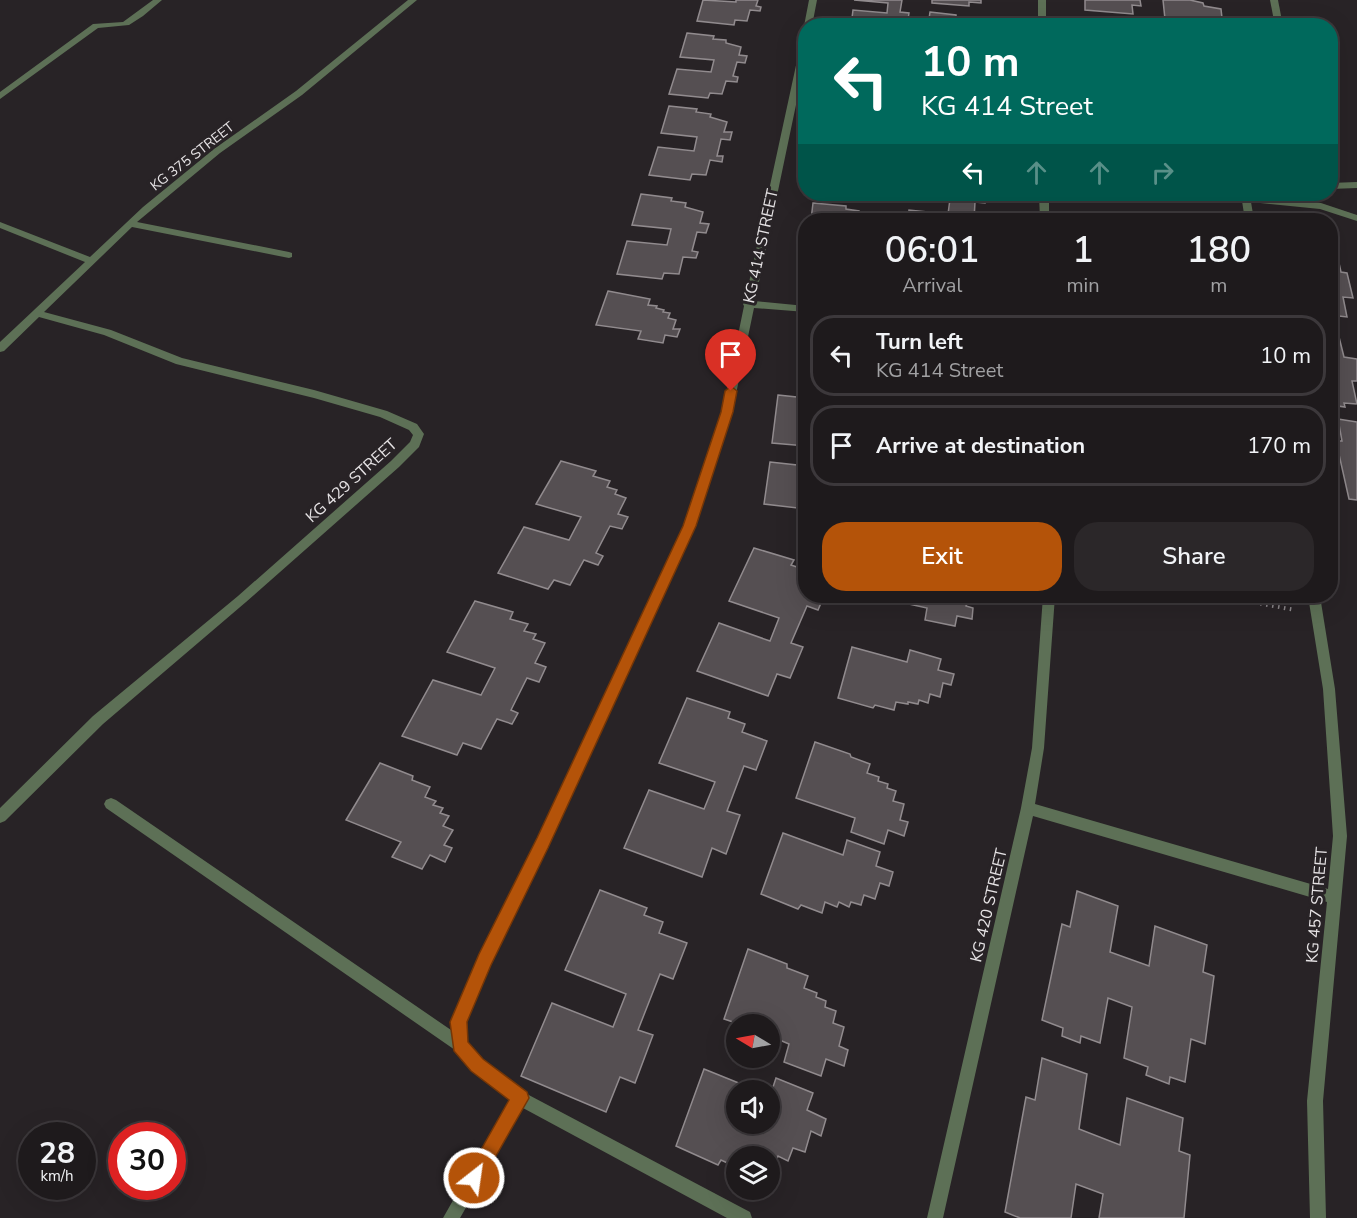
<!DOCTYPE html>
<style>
body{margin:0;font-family:"Nunito Sans",sans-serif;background:#2b2729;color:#f1f3f6;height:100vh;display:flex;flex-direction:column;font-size:22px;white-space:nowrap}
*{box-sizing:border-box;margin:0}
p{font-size:20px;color:#a1a1a3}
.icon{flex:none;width:33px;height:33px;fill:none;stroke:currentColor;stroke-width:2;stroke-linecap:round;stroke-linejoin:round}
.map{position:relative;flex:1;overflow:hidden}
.details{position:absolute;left:798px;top:213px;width:540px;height:390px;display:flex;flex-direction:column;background:#1e1a1c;border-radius:24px;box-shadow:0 6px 24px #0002,0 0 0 2px #3c383b}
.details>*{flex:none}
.guide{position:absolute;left:798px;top:18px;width:540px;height:183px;border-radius:24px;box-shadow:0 6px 24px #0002,0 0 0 2px #3c383b;background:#00695c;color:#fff;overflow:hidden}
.needle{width:39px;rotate:280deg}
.fabs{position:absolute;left:726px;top:1014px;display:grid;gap:12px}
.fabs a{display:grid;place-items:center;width:54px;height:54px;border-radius:50%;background:#1e1a1c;box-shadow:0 6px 24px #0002,0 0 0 2px #3c383b;font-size:30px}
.speed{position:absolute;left:18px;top:1122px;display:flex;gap:12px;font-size:30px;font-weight:700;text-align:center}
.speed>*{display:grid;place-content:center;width:78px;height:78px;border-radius:50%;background:#1e1a1c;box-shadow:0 6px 24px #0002,0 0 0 2px #3c383b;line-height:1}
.speed small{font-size:15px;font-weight:400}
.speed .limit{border:9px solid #d22;background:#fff;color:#111}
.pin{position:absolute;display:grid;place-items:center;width:51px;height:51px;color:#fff;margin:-62px -26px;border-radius:50% 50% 50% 0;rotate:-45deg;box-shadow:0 0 6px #0007}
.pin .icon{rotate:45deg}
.me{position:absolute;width:66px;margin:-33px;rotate:30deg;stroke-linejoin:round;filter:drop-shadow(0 0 4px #0008)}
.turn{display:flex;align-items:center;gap:21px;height:126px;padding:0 24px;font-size:27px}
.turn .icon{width:78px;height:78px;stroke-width:2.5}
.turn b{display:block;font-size:42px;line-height:51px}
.lanes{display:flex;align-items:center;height:57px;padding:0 24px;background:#0003;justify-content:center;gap:30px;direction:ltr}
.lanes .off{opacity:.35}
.eta{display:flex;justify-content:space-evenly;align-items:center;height:102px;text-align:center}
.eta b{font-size:36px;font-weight:600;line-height:42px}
.cta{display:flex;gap:12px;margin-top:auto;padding:12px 24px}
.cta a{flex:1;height:69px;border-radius:24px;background:#b45309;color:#fff;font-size:24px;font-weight:600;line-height:69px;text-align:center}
.cta a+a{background:#2b2729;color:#f1f3f6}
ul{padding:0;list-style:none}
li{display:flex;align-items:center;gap:18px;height:81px;margin:0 12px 9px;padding:0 12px;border:3px solid #3c383b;border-radius:24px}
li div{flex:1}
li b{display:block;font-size:22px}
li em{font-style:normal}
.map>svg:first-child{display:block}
.building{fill:#554f52;stroke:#918b8e;stroke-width:1.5}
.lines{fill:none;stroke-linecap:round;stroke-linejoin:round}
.path{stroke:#8d898c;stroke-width:4;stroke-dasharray:1.5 4.5;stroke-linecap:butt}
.minor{fill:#5d7056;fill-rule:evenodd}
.route{fill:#b45309;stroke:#753606;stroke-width:1.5}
.labels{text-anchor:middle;stroke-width:6;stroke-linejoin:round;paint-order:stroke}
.far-street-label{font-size:14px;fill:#e6e3e5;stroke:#282326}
.street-label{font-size:16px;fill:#e6e3e5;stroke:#282326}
</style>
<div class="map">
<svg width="1357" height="1218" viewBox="0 0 1357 1218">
<rect width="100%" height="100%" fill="#282326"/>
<g class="building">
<path d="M703,0L736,2V0H758L756,6L761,7L760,11L750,10L747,21L735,20L734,25L697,21Z"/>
<path d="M854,0H902L900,12L909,13L907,26H851L853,10L887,13L888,3Z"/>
<path d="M932,0H981V3L969,2V6L932,3Z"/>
<path d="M1085,0H1140L1141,6L1132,5L1133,14L1085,10Z"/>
<path d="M1163,0H1190L1203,3L1204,6L1221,9L1222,18H1230L1231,25L1201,26L1200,22L1165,19Z"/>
<path d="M930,12L956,15V17L969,19V22L986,26H928Z"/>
<path d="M687,33L714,36L713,39L726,40V43L741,47L739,55L747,56L745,63L737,62L733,76L738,77L737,82L726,81L722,94L710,93L708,98L669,94L677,69L711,72L714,60L680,57Z"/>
<path d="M669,106L697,109L696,112L711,114L710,117L727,122L724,132H732L730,140L721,139L717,156H723L722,162L710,160L706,175L692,174L690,180L649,175L658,147L694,151L697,137L661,133Z"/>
<path d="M641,194L672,198L671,201L686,203L685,207L703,212L700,223L709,224L706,233L697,232L692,251L698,252L696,258L683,257L679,274L664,273L662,279L617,274L627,241L667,245L671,229L632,225Z"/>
<path d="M910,194H985V203L975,202L974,220H980H908L909,210L948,214L950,199Z"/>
<path d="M813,203L846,206V209L859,211V215L878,217V220H811Z"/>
<path d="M1330,253L1337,254L1341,272L1347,273L1353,298L1343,297L1347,317L1330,315Z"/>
<path d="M608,291L650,299L648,305L657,306L656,308L664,310L663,312L670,313L668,318L676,320L673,329H680L677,337L665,335L663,343L638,339L641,331L596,325Z"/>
<path d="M1330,332L1338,333L1344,357L1357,359V381H1352L1357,404L1344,403L1345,407L1331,405Z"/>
<path d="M778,395L806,398V446L772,443Z"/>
<path d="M1338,419L1357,422V500L1349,499L1336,441H1342Z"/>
<path d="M561,461L596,471L593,476L610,481L607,487L617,490L615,494L626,498L618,514L628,517L622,529L610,526L596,553L603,556L598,565L584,560L570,585L554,580L548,589L498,573L524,527L569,540L581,517L536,504Z"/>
<path d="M770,462L806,466V509L764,504Z"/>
<path d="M754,548L794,560L791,565L806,570V596H824L818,610L807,606L791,643L803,647L790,678L777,674L768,696L697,671L719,623L770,641L779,618L729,601Z"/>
<path d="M873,596H968L966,606L973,608L972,619L957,616L955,626L925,620L927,608Z"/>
<path d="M475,601L513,612L510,619L528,624L524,631L536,634L533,639L545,643L535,663L546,667L539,682L527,678L511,710L518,713L512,724L497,719L481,749L463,743L457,755L402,736L433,680L481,695L495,668L447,652Z"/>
<path d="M852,647L907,662L910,650L941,659L938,670L954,674L951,685L943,683L940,697L930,694L928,703L919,700L918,704L908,702V704L896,702L894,710L875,705L873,708L838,698Z"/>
<path d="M687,698L730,712L728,718L745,724L742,732L767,741L756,770L744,766L727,811L740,815L726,854L712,848L702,877L624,848L649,790L704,809L715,782L659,763Z"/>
<path d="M815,742L850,754L851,757L870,764L867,773L879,777L878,781L888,784L887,788L896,791L893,801L904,804L900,820L908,822L904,836L888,830L884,844L851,832L855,818L796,798Z"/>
<path d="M380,763L413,776L412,780L430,787L425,797L436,801L433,805L443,808L440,813L449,816L443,826L453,830L444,845L452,848L445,862L430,855L422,869L392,857L401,842L346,820Z"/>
<path d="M783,833L843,855L847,840L880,852L876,866L893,872L889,886L880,883L875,899L864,895L861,905L851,902L849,907L839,902L837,907L825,902L822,913L801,905L798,909L761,894Z"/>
<path d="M600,890L647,908L644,915L663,922L659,933L687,943L673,979L660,974L638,1030L653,1035L635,1083L620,1077L606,1112L521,1076L552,1003L613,1027L626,994L565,970Z"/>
<path d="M1077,891L1118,906L1110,952L1149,966L1155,926L1207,945L1203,972L1214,976L1205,1044L1191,1039L1185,1082L1170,1077L1169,1084L1146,1075L1148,1067L1124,1058L1132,1007L1108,998L1100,1043L1081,1036L1080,1043L1062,1036L1063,1028L1042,1020L1062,924L1070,927Z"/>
<path d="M748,949L787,964V968L808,976L804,988L817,993L816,997L826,1001L825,1007L836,1011L833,1023L844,1027L839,1046L848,1050L844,1066L826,1059L821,1076L784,1062L789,1044L770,1036V1024H739L724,1019Z"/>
<path d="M1042,1058L1087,1074L1079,1129L1120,1145L1127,1098L1183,1118L1179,1151L1190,1155L1184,1218H1099L1103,1194L1076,1184L1071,1218H1020L1005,1212L1026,1097L1035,1100Z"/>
<path d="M704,1069L756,1090H736V1124H770V1096L776,1078L813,1093L807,1110L826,1119L821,1136L811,1131L805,1152L793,1148L788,1161L778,1156L776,1162L770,1160V1156H736V1167L721,1160L718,1165L676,1146Z"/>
</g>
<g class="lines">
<path class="path" d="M1219,596L1295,610"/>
<g class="minor">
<path d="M153,0H162L143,16L129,25L98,28L0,99V92L93,24L123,22Z"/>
<path d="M408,0H417L302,95L220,153L137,222L289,252L292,253V257L289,258L132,227L44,312L111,330L182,358L314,390L387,411L417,424L424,434L419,447L399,467L246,602L103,724L5,821L0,823V808L93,716L238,596L391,461L410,442L413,435L409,430L380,417L314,398L176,364L104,335L39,317L4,351L0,352V342L85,262L0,228V222L90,257L143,207L214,149L296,91Z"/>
<path d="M809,0H817L812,26H806V28L804,26Z"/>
<rect x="1038" y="0" width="8" height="26"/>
<path d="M1270,0H1278L1283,26H1275Z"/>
<path d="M803,33H806V57L755,301L806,306V312L754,308L732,413L696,526L547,848L490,965L465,1022L467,1042L482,1060L525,1093L750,1212L752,1218H727L523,1108L460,1218H443L510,1100L472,1070L455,1050L106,808L104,804L106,800L111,798L116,800L451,1030V1022L480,955L537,838L684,526L722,413L744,306L743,304L745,301Z"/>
<path d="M1357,182V188L1330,189V183Z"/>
<path d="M1039,194H1049V220H1040Z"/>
<path d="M1192,194H1221L1321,203L1357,215V221L1320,209L1251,202L1254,220H1245L1242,201L1197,197Z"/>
<path d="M1043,596H1055L1044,748L1035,804L1328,889L1333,836L1323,689L1308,596H1320L1335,689L1347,836L1323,1101L1326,1218H1310L1307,1101L1327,902L1033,816L943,1218H927L1021,808L1032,748Z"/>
</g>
</g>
<path class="route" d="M731,386L737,391L733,412L696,526L548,848L491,965L467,1022L468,1042L483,1059L527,1092L529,1098L480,1184L474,1187L467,1184L465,1178L509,1100L471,1071L454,1051L450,1022L479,954L537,838L683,526L721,412L725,391Z"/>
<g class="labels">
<g class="far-street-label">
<text transform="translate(192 156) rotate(-38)" y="5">KG 375 STREET</text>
</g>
<g class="street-label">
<text transform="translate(760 246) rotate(-78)" y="6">KG 414 STREET</text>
<text transform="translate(351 480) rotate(-42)" y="6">KG 429 STREET</text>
<text transform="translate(988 905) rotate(-77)" y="6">KG 420 STREET</text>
<text transform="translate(1316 905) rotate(-85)" y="6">KG 457 STREET</text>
</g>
</g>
</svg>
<div class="fabs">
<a><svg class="needle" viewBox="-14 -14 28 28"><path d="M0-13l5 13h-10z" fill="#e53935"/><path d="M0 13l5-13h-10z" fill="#a1a1a3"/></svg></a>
<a><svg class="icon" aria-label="sound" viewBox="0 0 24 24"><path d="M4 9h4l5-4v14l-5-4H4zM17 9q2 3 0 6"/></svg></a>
<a><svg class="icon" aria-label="layers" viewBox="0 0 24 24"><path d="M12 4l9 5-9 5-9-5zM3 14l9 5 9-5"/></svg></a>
</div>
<div class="speed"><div>28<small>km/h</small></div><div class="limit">30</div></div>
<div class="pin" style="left:731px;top:391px;background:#d93025"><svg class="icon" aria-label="arrive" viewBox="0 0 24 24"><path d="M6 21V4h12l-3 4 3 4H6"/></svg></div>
<svg class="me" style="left:474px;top:1178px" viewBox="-20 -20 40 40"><circle r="17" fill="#b45309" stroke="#fff" stroke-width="3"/><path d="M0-11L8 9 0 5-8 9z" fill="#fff"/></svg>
<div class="guide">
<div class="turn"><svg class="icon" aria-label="left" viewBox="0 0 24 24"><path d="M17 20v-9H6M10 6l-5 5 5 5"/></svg><div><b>10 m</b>KG 414 Street</div></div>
<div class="lanes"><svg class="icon" aria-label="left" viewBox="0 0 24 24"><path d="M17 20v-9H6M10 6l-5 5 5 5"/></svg><svg class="icon off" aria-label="ahead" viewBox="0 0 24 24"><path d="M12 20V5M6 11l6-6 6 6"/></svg><svg class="icon off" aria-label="ahead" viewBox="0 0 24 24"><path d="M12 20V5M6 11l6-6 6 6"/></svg><svg class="icon off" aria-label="right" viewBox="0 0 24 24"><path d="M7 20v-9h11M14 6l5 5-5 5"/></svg></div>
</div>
<section class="details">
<div class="eta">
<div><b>06:01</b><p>Arrival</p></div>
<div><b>1</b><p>min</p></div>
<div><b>180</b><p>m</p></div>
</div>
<ul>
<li><svg class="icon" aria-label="left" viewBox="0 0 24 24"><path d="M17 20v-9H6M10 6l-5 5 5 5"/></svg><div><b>Turn left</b><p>KG 414 Street</p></div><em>10 m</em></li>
<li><svg class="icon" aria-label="arrive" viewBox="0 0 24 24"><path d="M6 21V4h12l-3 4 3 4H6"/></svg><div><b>Arrive at destination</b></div><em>170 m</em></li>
</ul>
<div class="cta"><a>Exit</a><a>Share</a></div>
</section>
</div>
